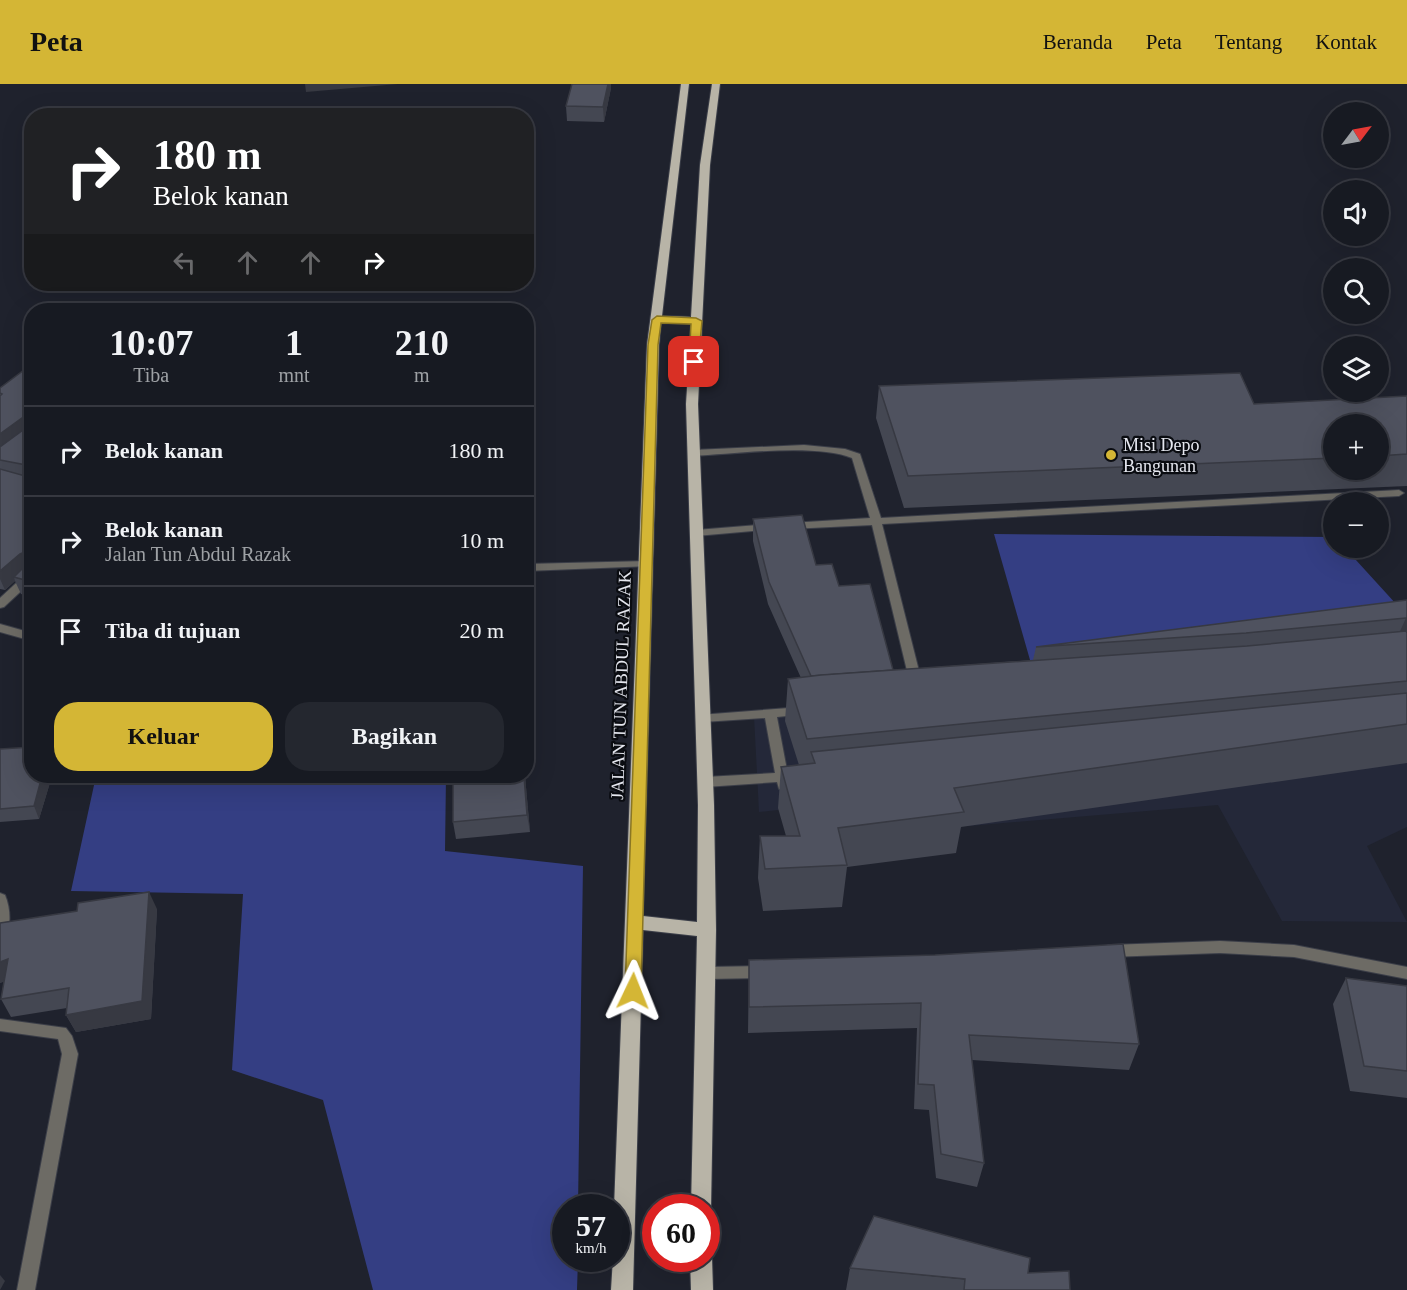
<!DOCTYPE html>
<html lang="id">
<meta charset="utf-8">
<style>
body{margin:0;font-family:"Times New Roman",serif;background:#24272f;color:#f1f3f6;height:100vh;display:flex;flex-direction:column;font-size:22px;white-space:nowrap}
*{box-sizing:border-box;margin:0}
p{font-size:20px;color:#9ea1a5}
.icon{flex:none;width:33px;height:33px;fill:none;stroke:currentColor;stroke-width:2;stroke-linecap:round;stroke-linejoin:round}
.map{position:relative;flex:1;overflow:hidden}
.drawer{position:absolute;left:24px;top:219px;width:510px;height:480px;display:flex;flex-direction:column;background:#171a22;border-radius:24px;box-shadow:0 6px 24px #0002,0 0 0 2px #363840}
.drawer>*{flex:none}
.top-card{position:absolute;left:24px;top:24px;width:510px;height:183px;border-radius:24px;box-shadow:0 6px 24px #0002,0 0 0 2px #363840;background:#202124;color:#fff;overflow:hidden}
.needle{width:39px;rotate:58deg}
.fabs{position:absolute;left:1323px;top:18px;display:grid;gap:12px}
.fabs a{display:grid;place-items:center;width:66px;height:66px;border-radius:50%;background:#171a22;box-shadow:0 6px 24px #0002,0 0 0 2px #363840;font-size:30px}
.speed{position:absolute;left:552px;top:1110px;display:flex;gap:12px;font-size:30px;font-weight:700;text-align:center}
.speed>*{display:grid;place-content:center;width:78px;height:78px;border-radius:50%;background:#171a22;box-shadow:0 6px 24px #0002,0 0 0 2px #363840;line-height:1}
.speed small{font-size:15px;font-weight:400}
.speed .limit{border:9px solid #d22;background:#fff;color:#111}
.pin{position:absolute;display:grid;place-items:center;width:51px;height:51px;color:#fff;margin:-26px;border-radius:12px;box-shadow:0 3px 9px #0006}
.me{position:absolute;width:66px;margin:-33px;rotate:2deg;stroke-linejoin:round;filter:drop-shadow(0 0 4px #0008)}
.turn{display:flex;align-items:center;gap:21px;height:126px;padding:0 30px;font-size:27px}
.turn .icon{width:78px;height:78px;stroke-width:2.5}
.turn b{display:block;font-size:42px;line-height:51px}
.lanes{display:flex;align-items:center;height:57px;padding:0 30px;background:#0003;justify-content:center;gap:30px;direction:ltr}
.lanes .off{opacity:.35}
.eta{display:flex;justify-content:space-evenly;align-items:center;height:102px;text-align:center}
.eta b{font-size:36px;font-weight:700;line-height:42px}
.cta{display:flex;gap:12px;margin-top:auto;padding:12px 30px}
.cta a{flex:1;height:69px;border-radius:24px;background:#d4b635;color:#111;font-size:24px;font-weight:700;line-height:69px;text-align:center}
.cta a+a{background:#24272f;color:#f1f3f6}
ul{padding:0;list-style:none}
li{display:flex;align-items:center;gap:18px;height:90px;padding:0 30px;border-top:2px solid #363840}
li div{flex:1}
li b{display:block;font-size:22px}
li em{font-style:normal}
header{display:flex;align-items:center;gap:36px;box-sizing:border-box;height:84px;padding:0 30px;background:#d4b635;color:#111}
header strong{font-size:28px}
nav{display:flex;gap:33px;margin-inline-start:auto;font-size:21px}
.map>svg:first-child{display:block}
.built{fill:#242839}
.green{fill:#343e83}
.lines{fill:none;stroke-linecap:round;stroke-linejoin:round}
.lane-casing{stroke:#3b3e48;stroke-width:2}
.street-casing{stroke:#3b3e48;stroke-width:2}
.primary-casing{stroke:#3b3e48;stroke-width:2}
.lane{fill:#6d6b65;fill-rule:evenodd}
.street{fill:#6d6b65;fill-rule:evenodd}
.primary{fill:#b8b4a7;fill-rule:evenodd}
.wall{fill:#444752;fill-rule:evenodd}
.shaded-wall{fill:#373942}
.building{fill:#4f525f;stroke:#373942;stroke-width:1.5}
.route{fill:#d4b635;stroke:#8a7622;stroke-width:1.5}
.poi-dot{fill:#d4b635;stroke:#0a0c11;stroke-width:2}
.labels{text-anchor:middle;stroke-width:4.5;stroke-linejoin:round;paint-order:stroke}
.poi-label{font-size:18px;fill:#e5e7ef;stroke:#0a0c11;text-anchor:start}
.street-label{font-size:18px;fill:#e5e7ef;stroke:#0a0c11}
</style>
<header>
<strong>Peta</strong>
<nav><a>Beranda</a><a>Peta</a><a>Tentang</a><a>Kontak</a></nav>
</header>
<div class="map">
<svg width="1407" height="1206" viewBox="0 0 1407 1206">
<rect width="100%" height="100%" fill="#1f222d"/>
<path class="built" d="M1407,529V743L1367,762L1407,838L1282,837L1218,721L969,742L954,707L759,728L754,633Z"/>
<g class="green">
<path d="M994,450L1333,453L1334,464H1345L1407,532L1038,604Z"/>
<path d="M96,692H446L445,767L583,782L578,1123L566,1124V1174L578,1175L577,1206H373L323,1016L232,986L243,810L71,807Z"/>
</g>
<g class="lines">
<defs>
<g id="lane">
<path d="M804,361L845,365L860,370L881,434L1399,406L1404,409L1399,412L882,440L920,591L914,595L908,591L872,441L790,445L785,442L790,439L870,434L852,374C816,359 734,370 693,372L688,369L693,366Z"/>
<path d="M770,440L774,441L775,443L774,445L696,452L691,449L696,446Z"/>
<path d="M802,623L806,624L808,627L806,630L777,633L790,702L789,705H779L777,698L705,703L700,701L699,698L700,695L705,693L775,689L765,634L703,638L697,634L699,631Z"/>
</g>
<g id="street">
<path d="M647,477L652,480L651,482L526,487V480Z"/>
<path d="M32,487V497L4,523L0,524V514L28,488Z"/>
<path d="M0,540L32,549V557L0,548Z"/>
<path d="M0,809L5,811C11,825 11,843 5,857L0,859Z"/>
<path d="M1220,857L1294,861L1407,883V895L1294,873L1220,869L1109,873L1104,871L1102,867L1104,863L1109,861Z"/>
<path d="M762,882L767,884L769,888L767,892L762,894L706,895L701,893L699,889L701,885L706,883Z"/>
<path d="M0,935L66,944L72,952L78,970L35,1206H17L62,970L58,955L0,947Z"/>
</g>
<g id="primary">
<path d="M681,0H689L662,232L691,233L700,81L712,0H720L710,81L698,320L714,721L716,846L711,1124L706,1132V1124H691L697,852L643,846L633,1206H611L613,1174H616V1124H614L647,261ZM661,239L691,240L686,320L698,721L697,838L643,832L659,261Z"/>
<path d="M706,1166L712,1174L713,1206H691L690,1174H706Z"/>
</g>
</defs>
<use href="#lane" class="lane-casing"/>
<use href="#street" class="street-casing"/>
<use href="#primary" class="primary-casing"/>
<use href="#lane" class="lane"/>
<use href="#street" class="street"/>
<use href="#primary" class="primary"/>
</g>
<g class="wall">
<path d="M572,0H611V4L604,38L567,37L566,22Z"/>
<path d="M32,280V513L21,510L15,497L5,506L0,505V304Z"/>
<path d="M879,302L1254,320L1407,312V402L904,424L876,334ZM1334,340H1378V386H1334Z"/>
<path d="M753,435L816,481L893,586L1033,576L1036,563L1407,516V679L961,743L956,769L847,783L842,823L763,827L758,794L760,752H786L778,724L781,683L799,681L785,637L788,595L801,594L768,520L753,457Z"/>
<path d="M0,665L32,692H52L39,735L0,738Z"/>
<path d="M525,692L530,748L456,755L453,738Z"/>
<path d="M157,825L151,935L76,948L66,931L67,924L11,933L1,915L4,897L0,899V839Z"/>
<path d="M749,876L1139,960L1129,986L972,976L984,1079L977,1103L936,1094L929,1026L914,1025L917,944L748,949Z"/>
<path d="M1346,894L1407,902V1014L1350,1007L1333,920Z"/>
<path d="M850,1184L1070,1206H846Z"/>
</g>
<g class="shaded-wall">
<path d="M305,0H398L306,8Z"/>
<path d="M608,0H611V4L604,38L603,23Z"/>
<path d="M26,331L32,346L0,371V350Z"/>
<path d="M25,468L31,485L14,493L15,497L5,506L0,495V487L20,470Z"/>
<path d="M1406,534H1407V566L1387,576Z"/>
<path d="M42,692H52L39,735L34,722Z"/>
<path d="M524,692H525L530,748L527,731Z"/>
<path d="M149,808L157,825L151,935L76,948L66,931Z"/>
<path d="M8,875L18,893L0,899V878Z"/>
<path d="M0,1191L5,1197L0,1206Z"/>
</g>
<g class="building">
<path d="M572,0H608L603,23L566,22Z"/>
<path d="M32,280V498L14,493L27,480V470L25,468L20,470L0,487V385L25,392L28,389L26,381L0,376V363L27,343L28,334L26,331L0,350V312L2,310L0,309V304Z"/>
<path d="M1240,289L1254,320L1407,312V370L1378,372V340H1334V374L908,392L879,302Z"/>
<path d="M802,431L816,481L832,480L839,502L870,500L893,586L811,592L769,498L753,435Z"/>
<path d="M1407,516V534H1406L1246,549L1036,563Z"/>
<path d="M1406,547L1407,549V597L807,655L788,595L821,591L1247,562Z"/>
<path d="M1407,609V640L954,704L964,728L838,744L847,781L765,785L760,752H800L781,683L815,679L811,668Z"/>
<path d="M32,663V692H42L34,722L0,725V665Z"/>
<path d="M453,692H524L527,731L453,738Z"/>
<path d="M149,808L142,917L66,931L69,904L1,915L8,875L0,878V839L77,827L78,819Z"/>
<path d="M1123,860L1139,960L969,951L984,1079L941,1070L934,1001L918,1000L921,919L749,923V876L935,871Z"/>
<path d="M1346,894L1407,902V987L1364,982Z"/>
<path d="M874,1132L1030,1174L1028,1189L1069,1187L1070,1206H964L965,1195L850,1184Z"/>
</g>
<path class="route" d="M657,232L696,234L702,237L698,281L689,278L691,240L661,239L658,261L641,907L639,912L633,914L627,912L625,907L648,261L652,236Z"/>
<circle class="poi-dot" cx="1111" cy="371" r="6"/>
<g class="labels">
<g class="poi-label">
<text x="1123" y="367">Misi Depo<tspan x="1123" dy="21">Bangunan</tspan></text>
</g>
<g class="street-label">
<text transform="translate(621 601) rotate(-88)" y="6">JALAN TUN ABDUL RAZAK</text>
</g>
</g>
</svg>
<div class="fabs">
<a><svg class="needle" viewBox="-14 -14 28 28"><path d="M0-13l5 13h-10z" fill="#e53935"/><path d="M0 13l5-13h-10z" fill="#9ea1a5"/></svg></a>
<a><svg class="icon" aria-label="sound" viewBox="0 0 24 24"><path d="M4 9h4l5-4v14l-5-4H4zM17 9q2 3 0 6"/></svg></a>
<a><svg class="icon" aria-label="search" viewBox="0 0 24 24"><circle cx="10" cy="10" r="6"/><path d="M15 15l6 6"/></svg></a>
<a><svg class="icon" aria-label="layers" viewBox="0 0 24 24"><path d="M12 4l9 5-9 5-9-5zM3 14l9 5 9-5"/></svg></a>
<a>+</a>
<a>−</a>
</div>
<div class="speed"><div>57<small>km/h</small></div><div class="limit">60</div></div>
<div class="pin" style="left:694px;top:278px;background:#d93025"><svg class="icon" aria-label="arrive" viewBox="0 0 24 24"><path d="M6 21V4h12l-3 4 3 4H6"/></svg></div>
<svg class="me" style="left:633px;top:907px" viewBox="-20 -20 40 40"><path d="M0-17L14 15 0 8-14 15z" fill="#d4b635" stroke="#fff" stroke-width="4"/></svg>
<div class="top-card">
<div class="turn"><svg class="icon" aria-label="right" viewBox="0 0 24 24"><path d="M7 20v-9h11M14 6l5 5-5 5"/></svg><div><b>180 m</b>Belok kanan</div></div>
<div class="lanes"><svg class="icon off" aria-label="left" viewBox="0 0 24 24"><path d="M17 20v-9H6M10 6l-5 5 5 5"/></svg><svg class="icon off" aria-label="ahead" viewBox="0 0 24 24"><path d="M12 20V5M6 11l6-6 6 6"/></svg><svg class="icon off" aria-label="ahead" viewBox="0 0 24 24"><path d="M12 20V5M6 11l6-6 6 6"/></svg><svg class="icon" aria-label="right" viewBox="0 0 24 24"><path d="M7 20v-9h11M14 6l5 5-5 5"/></svg></div>
</div>
<section class="drawer">
<div class="eta">
<div><b>10:07</b><p>Tiba</p></div>
<div><b>1</b><p>mnt</p></div>
<div><b>210</b><p>m</p></div>
</div>
<ul>
<li><svg class="icon" aria-label="right" viewBox="0 0 24 24"><path d="M7 20v-9h11M14 6l5 5-5 5"/></svg><div><b>Belok kanan</b></div><em>180 m</em></li>
<li><svg class="icon" aria-label="right" viewBox="0 0 24 24"><path d="M7 20v-9h11M14 6l5 5-5 5"/></svg><div><b>Belok kanan</b><p>Jalan Tun Abdul Razak</p></div><em>10 m</em></li>
<li><svg class="icon" aria-label="arrive" viewBox="0 0 24 24"><path d="M6 21V4h12l-3 4 3 4H6"/></svg><div><b>Tiba di tujuan</b></div><em>20 m</em></li>
</ul>
<div class="cta"><a>Keluar</a><a>Bagikan</a></div>
</section>
</div>
